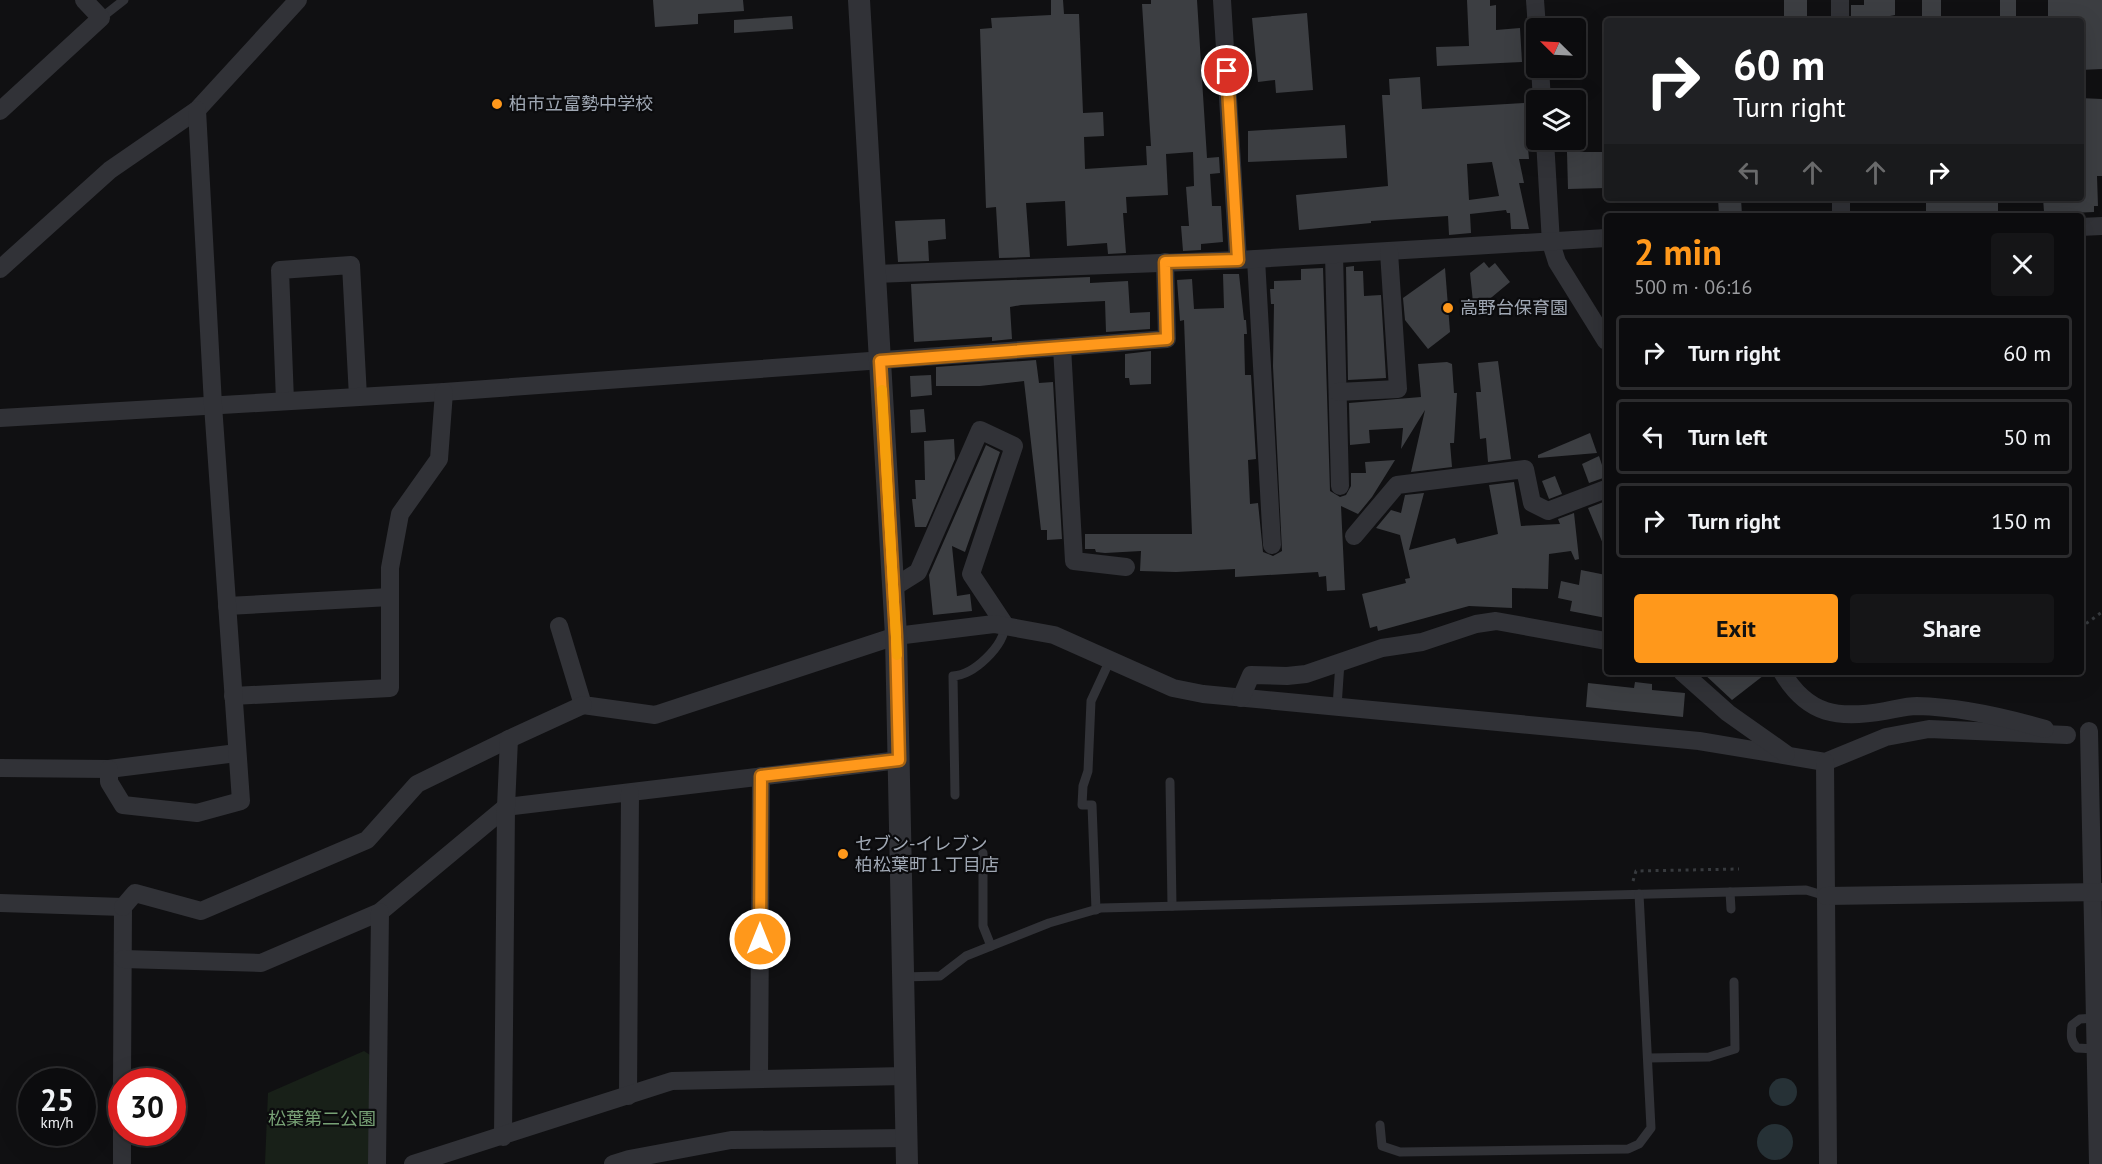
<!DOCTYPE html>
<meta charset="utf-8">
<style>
body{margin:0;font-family:"PT Sans","Noto Sans JP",sans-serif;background:#151517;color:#f1f3f6;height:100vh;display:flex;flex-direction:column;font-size:22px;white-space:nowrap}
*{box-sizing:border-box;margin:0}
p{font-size:20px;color:#9a9b9e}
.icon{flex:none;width:33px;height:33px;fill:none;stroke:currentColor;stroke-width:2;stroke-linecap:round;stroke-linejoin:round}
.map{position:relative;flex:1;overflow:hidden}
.panel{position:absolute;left:1604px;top:213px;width:480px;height:462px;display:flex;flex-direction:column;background:#0c0c0e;border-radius:6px;box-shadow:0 6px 24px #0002,0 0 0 2px #2c2c2e}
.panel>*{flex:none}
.banner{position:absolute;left:1604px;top:18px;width:480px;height:183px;border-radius:6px;box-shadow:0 6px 24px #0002,0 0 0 2px #2c2c2e;background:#202124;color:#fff;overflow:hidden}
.needle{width:39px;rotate:294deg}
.buttons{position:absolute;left:1526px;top:18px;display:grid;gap:12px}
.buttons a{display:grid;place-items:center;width:60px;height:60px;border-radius:6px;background:#0c0c0e;box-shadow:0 6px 24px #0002,0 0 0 2px #2c2c2e;font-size:30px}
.speed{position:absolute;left:18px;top:1068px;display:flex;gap:12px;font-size:30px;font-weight:700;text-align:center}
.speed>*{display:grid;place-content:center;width:78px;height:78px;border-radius:50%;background:#0c0c0e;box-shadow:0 6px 24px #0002,0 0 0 2px #2c2c2e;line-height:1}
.speed small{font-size:15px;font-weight:400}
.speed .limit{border:9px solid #d22;background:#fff;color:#111}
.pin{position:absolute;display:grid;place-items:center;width:51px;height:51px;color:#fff;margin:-26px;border:3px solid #fff;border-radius:50%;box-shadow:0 2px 6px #0007}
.me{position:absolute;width:66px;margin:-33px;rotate:0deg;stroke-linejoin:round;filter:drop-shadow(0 0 4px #0008)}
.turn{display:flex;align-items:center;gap:21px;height:126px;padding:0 30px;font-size:27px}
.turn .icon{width:78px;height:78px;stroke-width:2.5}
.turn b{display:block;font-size:42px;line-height:51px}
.lanes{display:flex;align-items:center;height:57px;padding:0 30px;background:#0003;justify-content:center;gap:30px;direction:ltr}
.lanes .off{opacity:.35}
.round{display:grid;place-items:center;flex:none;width:63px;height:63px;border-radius:6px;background:#151517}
.summary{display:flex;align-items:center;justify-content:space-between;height:102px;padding:0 30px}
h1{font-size:36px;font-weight:700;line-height:45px;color:#ff981b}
.action{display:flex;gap:12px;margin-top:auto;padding:12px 30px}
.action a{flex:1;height:69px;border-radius:6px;background:#ff981b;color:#111;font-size:24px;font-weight:700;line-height:69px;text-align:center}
.action a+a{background:#151517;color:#f1f3f6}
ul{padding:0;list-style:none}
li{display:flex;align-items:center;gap:18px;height:75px;margin:0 12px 9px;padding:0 18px;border:3px solid #2c2c2e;border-radius:6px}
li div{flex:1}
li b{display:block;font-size:22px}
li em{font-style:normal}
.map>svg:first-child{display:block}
.green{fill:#182018}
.water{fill:#263136}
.building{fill:#3c3e42;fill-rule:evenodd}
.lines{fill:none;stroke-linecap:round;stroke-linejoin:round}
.path{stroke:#373a3e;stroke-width:3;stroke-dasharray:3 4.5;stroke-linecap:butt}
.service{stroke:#313237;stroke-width:9}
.minor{stroke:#313237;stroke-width:18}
.tertiary{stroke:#313237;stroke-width:22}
.route-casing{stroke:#a66312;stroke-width:15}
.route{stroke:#ff981b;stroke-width:10}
.slow{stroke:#f59e0b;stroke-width:10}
.poi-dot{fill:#ff981b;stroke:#0b0b0d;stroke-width:2}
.labels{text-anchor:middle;stroke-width:4.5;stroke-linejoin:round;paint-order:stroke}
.poi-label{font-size:18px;fill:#a0a8b4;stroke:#0b0b0d;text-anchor:start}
.park-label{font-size:18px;fill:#77a175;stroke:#0b0b0d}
</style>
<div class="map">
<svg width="2102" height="1164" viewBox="0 0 2102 1164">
<rect width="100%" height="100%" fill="#101012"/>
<path class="green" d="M364,1051L370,1055L369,1164H265L268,1093Z"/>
<g class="water">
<circle cx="1783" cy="1092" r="14"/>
<circle cx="1775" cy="1142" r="18"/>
</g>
<g class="building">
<path d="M653,0H743L744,11L698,14V24L655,27Z"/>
<path d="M1051,0H1063L1064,14H1079L1083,113L1103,112L1104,136L1084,137L1085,169L1147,165L1146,146H1151L1142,4H1151V0H1197L1207,158L1219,157L1220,173L1210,174L1212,206H1221L1223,242L1201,244V250L1183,251L1181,226H1189L1186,187L1194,186L1193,152L1166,154L1168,195L1126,197L1127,213H1123L1126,253L1108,254L1107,243L1067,246L1065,201L1026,203L1030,257L999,258L996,207L986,208L980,29L992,28L991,18L1051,15Z"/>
<path d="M1467,0H1490V6L1496,5V30L1520,28L1522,62L1437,66L1436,47L1469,46Z"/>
<rect x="1784" y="0" width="23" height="21"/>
<path d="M1864,0H1895V15L1890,16V21H1851V5H1864Z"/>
<rect x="1922" y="0" width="19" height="21"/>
<rect x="2000" y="0" width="16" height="21"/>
<path d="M2048,0H2102V69L2080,70V21H2048Z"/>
<path d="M1307,13L1313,90L1276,93L1275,80L1258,82L1252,18Z"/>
<path d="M792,16L793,29L734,33V20Z"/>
<path d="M1420,77L1422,109L1524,103L1529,159H1519L1524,183H1519L1529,229H1511L1510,213H1507L1506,210L1470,214L1471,233L1449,235L1448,216L1371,221V223L1299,230L1296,195L1388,186L1382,95H1390L1389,79ZM1492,162L1499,196L1469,200L1467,164Z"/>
<path d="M2080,98L2102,99V176H2097L2098,206H2094V212L2048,214L2044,212L2043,198H2081Z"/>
<path d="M1345,125L1347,158L1248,162V131Z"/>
<path d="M1567,152H1606V188L1568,189Z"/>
<path d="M1718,198H1741L1742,216H1719Z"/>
<path d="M1926,198H1998V215L1926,212Z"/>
<path d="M945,219L946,239L928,241L929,261L898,262L895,221Z"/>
<path d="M1484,262L1489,268L1495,263L1510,282L1474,312L1470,273Z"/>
<path d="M1354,266V271H1363L1364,296L1381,295L1386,378L1348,380L1346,267Z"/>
<path d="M1323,268L1330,491L1340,497L1346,495L1351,486V473H1366L1365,462L1395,460L1372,497L1358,514L1341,506L1345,590L1327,591L1326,576L1319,577L1318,572L1235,577V569L1176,572L1140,571L1141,551L1105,553L1096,552L1095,549H1085V534H1192L1184,320L1180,321L1177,280L1192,279L1194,309L1224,308L1223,274H1239L1244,320H1246L1247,334H1244L1245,375H1251L1256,459L1248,460L1250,504L1258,503L1263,552L1273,556L1282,551L1273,366L1274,304H1271L1270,289H1274V281L1301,280V269Z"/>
<path d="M1445,268L1450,332L1428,349L1405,320L1403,298Z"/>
<path d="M1090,277V283L1128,281L1130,313L1150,312V329L1106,332L1105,301L1021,305L1010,307L1012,339L992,341V337L914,342L911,284Z"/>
<path d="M1151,351V384L1130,385L1129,378H1125V354Z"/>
<path d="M1036,360L1039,383L1053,382L1062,539L1047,540V530H1041L1024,381L980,386H936V367Z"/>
<path d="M1498,361L1511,459L1488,462L1486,438L1480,439L1476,392H1481L1478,363Z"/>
<path d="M1447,362L1452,364L1454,393H1457L1454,443H1450L1452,467L1411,472L1425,410L1401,449L1403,428L1369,430L1370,443L1350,445L1349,403L1421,397L1418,364Z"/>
<path d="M931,375L932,395L911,397L910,376Z"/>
<path d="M924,409L926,432L911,433L910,410Z"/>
<path d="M1590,433L1597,453L1538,458V455Z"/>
<path d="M954,439L955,459L926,527H915L912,499H916L915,480H925L924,441Z"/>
<path d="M986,445L1000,452L965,552L952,546L957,596L970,594L972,611L933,615L929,575Z"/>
<path d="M1599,456L1606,477L1589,483L1582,464Z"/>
<path d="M1555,476L1562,494L1549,499L1542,481Z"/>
<path d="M1514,482L1521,526L1560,524L1558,519L1574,513L1579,559L1575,560L1571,551L1549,554L1548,589L1512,588V608L1469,606L1378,631L1377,626L1370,628L1362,594L1406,583L1405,579L1410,578L1400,535L1376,528L1391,510L1401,513L1405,495L1424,493L1409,550L1455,538L1457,544L1498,534L1489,485Z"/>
<path d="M1606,501V551L1588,508Z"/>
<path d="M1581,570L1606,575V618L1570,611L1572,601L1558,598L1561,581L1579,585Z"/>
<path d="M1702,672H1768L1732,700Z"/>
<path d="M1635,682L1652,684V690L1685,693L1683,717L1586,707L1588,683L1634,688Z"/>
</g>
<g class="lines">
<g class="path">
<path d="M2080,628L2102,612"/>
<path d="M1633,881L1636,871L1739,869"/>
</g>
<g class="service">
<path d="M101,18L124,0"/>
<path d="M1337,707L1340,662"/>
<path d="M1170,782L1172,906"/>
<path d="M955,795L953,676C974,675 1004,646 1005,625"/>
<path d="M983,853V926L991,946"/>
<path d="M1730,892L1731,909"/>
<path d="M1096,910L1092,805H1082L1083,786L1088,771L1091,701L1110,660"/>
<path d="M903,977L940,976L966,956L991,946L1049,923L1101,908L1806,890L1826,896"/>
<path d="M2095,1018L2080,1019L2072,1025C2071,1035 2070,1040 2077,1048L2095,1049"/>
<path d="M1648,1058L1709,1057L1735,1049L1734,982"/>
<path d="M1380,1125L1382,1146L1400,1152L1628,1149L1639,1144L1651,1128L1639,894"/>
</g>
<g class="minor">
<path d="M1222,0L1238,260"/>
<path d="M1535,0L1537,28"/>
<path d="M1840,0V21"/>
<path d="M1540,68L1542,100"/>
<path d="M0,111L101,18L84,0"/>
<path d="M1545,140L1551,243L1557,262L1606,341"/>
<path d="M1841,198V216"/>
<path d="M2080,227L2102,226"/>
<path d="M1334,255L1340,486"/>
<path d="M1256,259L1272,545"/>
<path d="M0,269L110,170L197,110L298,0"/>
<path d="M875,274L1238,260L1606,238"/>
<path d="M1062,347L1167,339L1165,262"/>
<path d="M1338,392L1398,389L1389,252"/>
<path d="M285,401L280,270L351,265L358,397"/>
<path d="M0,418L444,392L1062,347L1074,561L1126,567"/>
<path d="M1354,536L1397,485L1525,469L1532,503L1548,511L1606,489"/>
<path d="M894,587L918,572L980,430L1014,446L971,574L1005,625"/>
<path d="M227,606L390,597"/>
<path d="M559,626L583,705L655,715L896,636L994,624L1054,635L1173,688L1203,694L1699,741L1825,762L1886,737L1929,729L2067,735"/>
<path d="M1682,672L1728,713L1786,754"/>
<path d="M1782,672C1808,716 1839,719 1885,711C1896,709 1907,706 1917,706C1961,707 2004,717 2045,729"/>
<path d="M233,696L390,688V568L400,514L439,459L444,392"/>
<path d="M1241,698L1251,675L1287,676L1306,674L1382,648L1422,642L1476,624L1496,621L1606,641"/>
<path d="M2089,731L2098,1164"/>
<path d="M1825,762L1828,1164"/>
<path d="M0,768L109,769L237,753"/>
<path d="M109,769V782L123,805L197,813L241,801L213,405L197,110"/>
<path d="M1826,896L2102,892"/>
<path d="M0,903L123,907L122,1082"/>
<path d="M123,907L135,893L201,911L367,840L417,784L509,739"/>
<path d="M123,959L261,963L380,912L506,807L899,760"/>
<path d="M759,1078L761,776"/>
<path d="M628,1096L630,793"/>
<path d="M122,1132V1164"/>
<path d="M503,1137L506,807L509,739L583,705"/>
<path d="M377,1164L380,912"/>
<path d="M413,1164L672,1081L905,1076"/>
<path d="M613,1164L629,1159L731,1140L907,1138"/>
</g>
<path class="tertiary" d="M859,0L896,636L907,1164"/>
</g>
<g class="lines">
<defs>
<path id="route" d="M760,939L761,776L899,760L896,636L880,361L1167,339L1165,262L1238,260L1227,71"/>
</defs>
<use href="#route" class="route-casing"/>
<use href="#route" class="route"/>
<path class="slow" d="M882,390L897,655"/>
</g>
<g class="poi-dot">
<circle cx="497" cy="104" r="6"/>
<circle cx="1448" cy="308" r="6"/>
<circle cx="843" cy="854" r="6"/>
</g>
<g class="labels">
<g class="poi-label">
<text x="509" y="110">柏市立富勢中学校</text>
<text x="1460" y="314">高野台保育園</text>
<text x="855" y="850">セブン-イレブン<tspan x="855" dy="21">柏松葉町１丁目店</tspan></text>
</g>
<g class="park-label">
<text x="322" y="1125">松葉第二公園</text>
</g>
</g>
</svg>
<div class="buttons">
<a><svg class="needle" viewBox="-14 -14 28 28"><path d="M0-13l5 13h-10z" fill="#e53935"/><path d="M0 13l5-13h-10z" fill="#9a9b9e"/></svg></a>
<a><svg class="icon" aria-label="layers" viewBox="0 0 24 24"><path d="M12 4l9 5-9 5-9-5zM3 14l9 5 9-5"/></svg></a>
</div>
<div class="speed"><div>25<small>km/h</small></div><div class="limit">30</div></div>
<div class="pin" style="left:1227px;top:71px;background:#d93025"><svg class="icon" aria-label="arrive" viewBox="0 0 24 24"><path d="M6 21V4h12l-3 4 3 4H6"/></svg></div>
<svg class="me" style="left:760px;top:939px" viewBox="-20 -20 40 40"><circle r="17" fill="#ff981b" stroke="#fff" stroke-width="3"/><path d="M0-11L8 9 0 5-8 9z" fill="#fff"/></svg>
<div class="banner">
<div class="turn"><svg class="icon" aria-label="right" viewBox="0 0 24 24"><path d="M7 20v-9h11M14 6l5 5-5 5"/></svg><div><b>60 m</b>Turn right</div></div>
<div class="lanes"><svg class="icon off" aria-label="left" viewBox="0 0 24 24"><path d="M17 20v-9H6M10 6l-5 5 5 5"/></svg><svg class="icon off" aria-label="ahead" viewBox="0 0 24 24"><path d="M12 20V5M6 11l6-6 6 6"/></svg><svg class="icon off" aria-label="ahead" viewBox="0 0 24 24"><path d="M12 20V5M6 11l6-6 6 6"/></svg><svg class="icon" aria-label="right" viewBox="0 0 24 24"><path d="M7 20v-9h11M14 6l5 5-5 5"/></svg></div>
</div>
<section class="panel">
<div class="summary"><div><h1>2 min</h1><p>500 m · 06:16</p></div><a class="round"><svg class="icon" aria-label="close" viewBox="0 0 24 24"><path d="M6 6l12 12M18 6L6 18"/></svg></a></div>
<ul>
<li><svg class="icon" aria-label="right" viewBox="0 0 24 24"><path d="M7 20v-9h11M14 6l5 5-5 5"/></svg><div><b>Turn right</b></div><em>60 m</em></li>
<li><svg class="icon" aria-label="left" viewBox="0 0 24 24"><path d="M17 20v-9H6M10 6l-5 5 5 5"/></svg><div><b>Turn left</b></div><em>50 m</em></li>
<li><svg class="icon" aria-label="right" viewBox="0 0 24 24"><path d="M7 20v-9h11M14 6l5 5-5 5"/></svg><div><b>Turn right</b></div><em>150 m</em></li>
</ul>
<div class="action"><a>Exit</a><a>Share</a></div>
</section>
</div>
